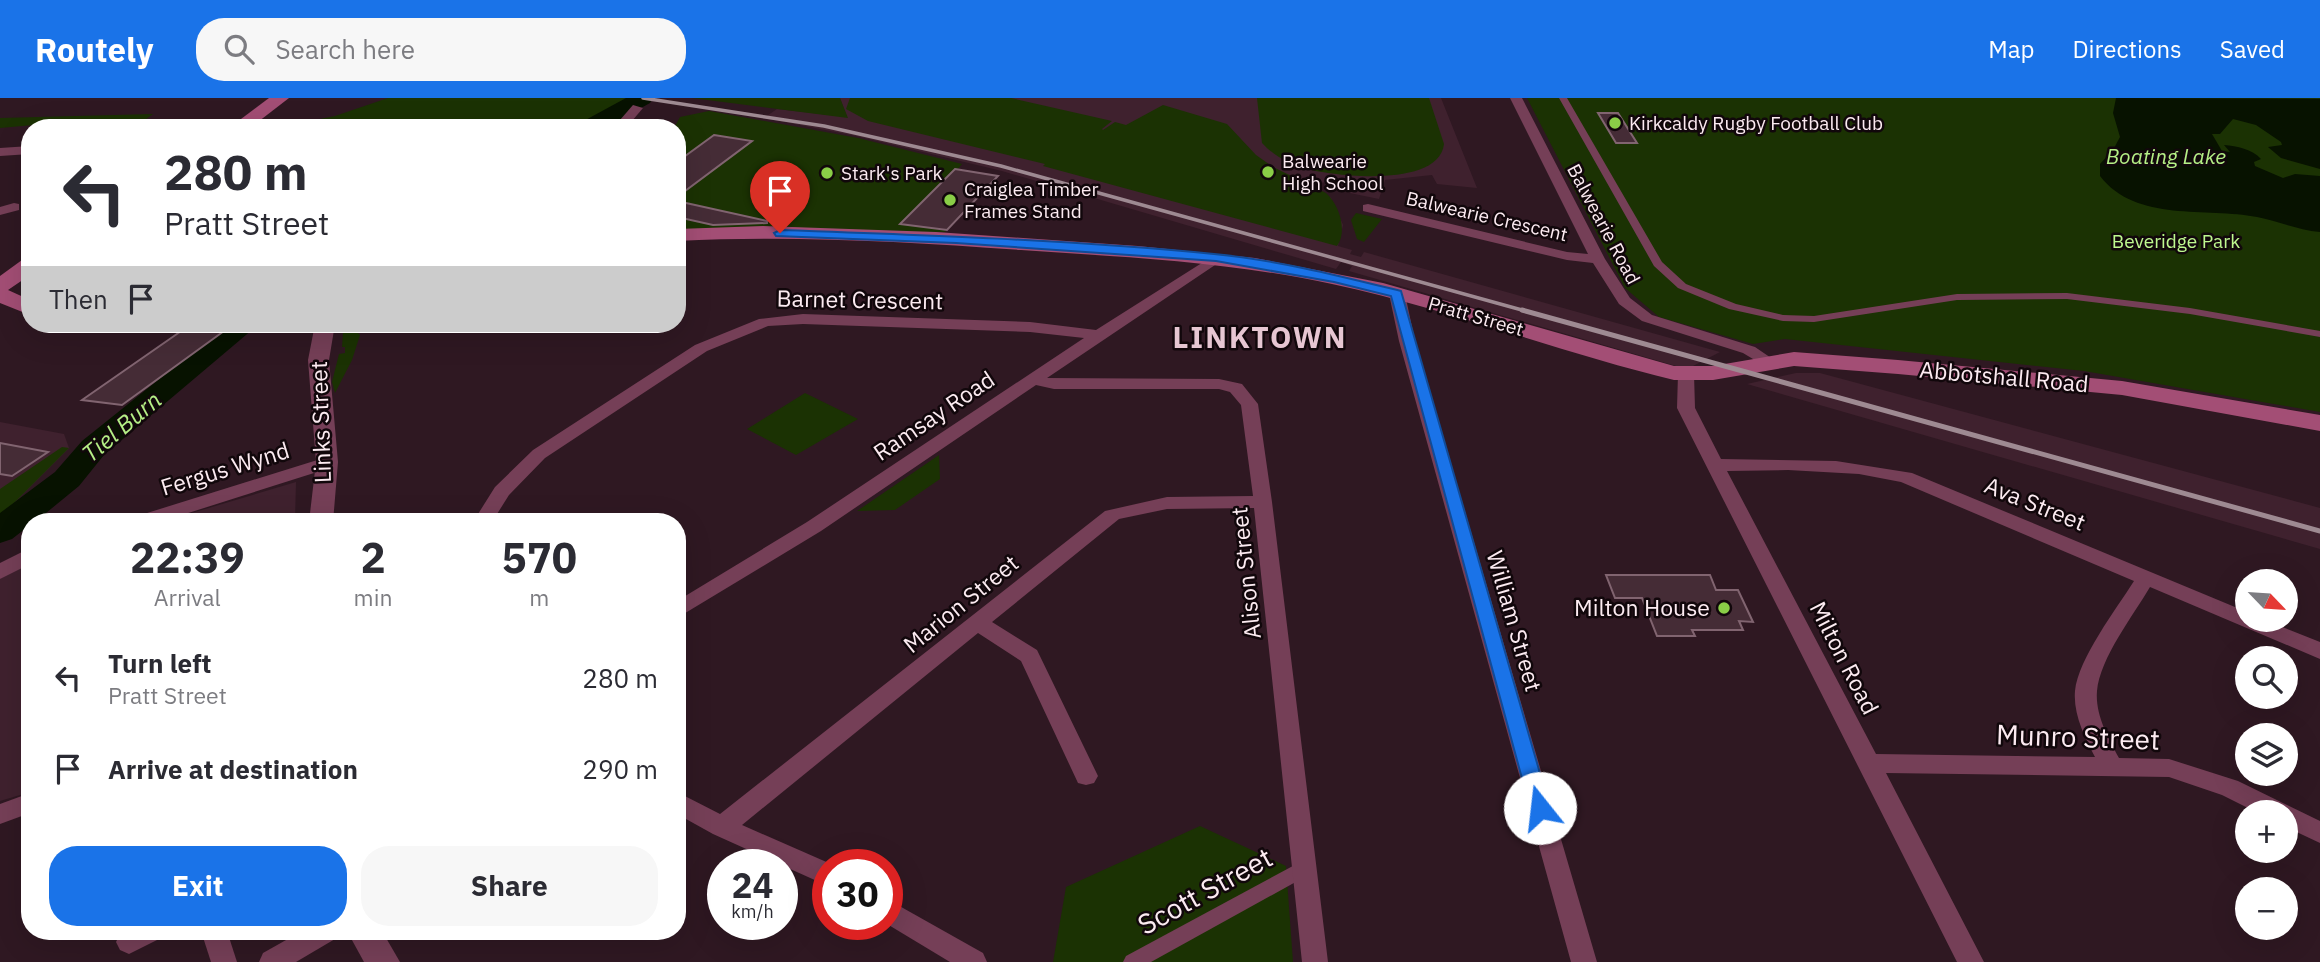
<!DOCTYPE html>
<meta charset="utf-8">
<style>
body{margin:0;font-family:"IBM Plex Sans",sans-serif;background:#f7f7f7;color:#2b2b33;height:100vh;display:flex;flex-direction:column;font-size:26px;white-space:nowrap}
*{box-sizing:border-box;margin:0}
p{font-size:23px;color:#7c7c81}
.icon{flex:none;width:38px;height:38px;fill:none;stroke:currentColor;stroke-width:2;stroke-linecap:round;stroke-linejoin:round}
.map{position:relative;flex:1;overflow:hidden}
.details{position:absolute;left:21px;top:415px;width:665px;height:427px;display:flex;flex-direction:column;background:#fff;border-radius:28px;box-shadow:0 7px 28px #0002}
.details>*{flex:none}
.top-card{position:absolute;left:21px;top:21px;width:665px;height:214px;border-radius:28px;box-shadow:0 7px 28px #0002;background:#fff;color:#2b2b33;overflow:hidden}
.needle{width:46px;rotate:115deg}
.controls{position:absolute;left:2235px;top:471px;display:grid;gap:14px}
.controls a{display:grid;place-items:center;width:63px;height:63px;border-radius:50%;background:#fff;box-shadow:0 7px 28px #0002;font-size:35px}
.speed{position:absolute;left:707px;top:751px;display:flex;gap:14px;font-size:35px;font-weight:700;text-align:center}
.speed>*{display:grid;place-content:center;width:91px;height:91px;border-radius:50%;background:#fff;box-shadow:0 7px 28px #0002;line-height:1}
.speed small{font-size:18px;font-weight:400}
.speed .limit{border:10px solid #d22;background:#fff;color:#111}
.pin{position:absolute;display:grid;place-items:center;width:60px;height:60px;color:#fff;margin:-72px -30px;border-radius:50% 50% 50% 0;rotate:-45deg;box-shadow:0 0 7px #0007}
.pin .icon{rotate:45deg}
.me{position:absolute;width:77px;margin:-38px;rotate:344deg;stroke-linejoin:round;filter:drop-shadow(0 0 5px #0008)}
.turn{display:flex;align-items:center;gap:24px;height:147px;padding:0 28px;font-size:32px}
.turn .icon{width:91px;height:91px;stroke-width:2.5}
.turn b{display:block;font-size:49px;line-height:60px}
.then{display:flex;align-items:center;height:66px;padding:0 28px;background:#0003;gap:14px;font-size:26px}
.eta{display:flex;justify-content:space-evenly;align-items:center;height:119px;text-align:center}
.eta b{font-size:42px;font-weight:800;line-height:49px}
.primary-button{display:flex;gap:14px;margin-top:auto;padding:14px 28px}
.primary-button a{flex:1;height:80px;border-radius:28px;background:#1a73e8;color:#fff;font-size:28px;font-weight:800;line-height:80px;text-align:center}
.primary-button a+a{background:#f7f7f7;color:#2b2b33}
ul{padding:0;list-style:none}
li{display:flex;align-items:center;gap:21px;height:91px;padding:0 28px}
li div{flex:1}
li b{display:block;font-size:26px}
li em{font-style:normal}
header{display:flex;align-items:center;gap:42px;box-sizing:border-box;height:98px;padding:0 35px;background:#1a73e8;color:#fff}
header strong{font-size:33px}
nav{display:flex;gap:38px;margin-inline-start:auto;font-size:24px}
.search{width:490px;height:63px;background:#f7f7f7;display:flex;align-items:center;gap:18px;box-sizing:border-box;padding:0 24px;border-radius:28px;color:#7c7c81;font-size:26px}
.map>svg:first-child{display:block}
.built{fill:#3f212e}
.green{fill:#1b3203}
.water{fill:#071200}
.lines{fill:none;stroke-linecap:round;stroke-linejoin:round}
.river{fill:#071200;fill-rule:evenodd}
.building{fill:#452c36;stroke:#816470;stroke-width:2}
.pedestrian{fill:#753f57;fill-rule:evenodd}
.minor{fill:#753f57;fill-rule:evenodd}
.tertiary{fill:#753f57;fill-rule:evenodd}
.secondary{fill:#a34e75;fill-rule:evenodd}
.rail-far1{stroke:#9e8a92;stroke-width:3.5}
.rail{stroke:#9e8a92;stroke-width:5}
.route{fill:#1a73e8;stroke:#114b97;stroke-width:2}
.poi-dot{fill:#8ace47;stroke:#11070b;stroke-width:2.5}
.labels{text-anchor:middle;stroke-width:5;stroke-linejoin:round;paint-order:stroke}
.far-poi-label{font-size:19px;fill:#fcebf1;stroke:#11070b;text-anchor:start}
.far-street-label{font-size:19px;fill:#fcebf1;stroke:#11070b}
.far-park-label{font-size:19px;fill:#bef88f;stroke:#11070b}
.far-water-label{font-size:21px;font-style:italic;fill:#b5ef86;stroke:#11070b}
.street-label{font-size:23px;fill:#fcebf1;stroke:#11070b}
.poi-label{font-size:23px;fill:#fcebf1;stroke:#11070b;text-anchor:end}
.water-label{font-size:24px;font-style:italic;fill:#b5ef86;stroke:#11070b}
.near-street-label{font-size:28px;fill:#fcebf1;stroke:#11070b}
.district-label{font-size:30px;font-weight:bold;letter-spacing:2px;fill:#e6c6d2;stroke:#11070b}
</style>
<header>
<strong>Routely</strong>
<div class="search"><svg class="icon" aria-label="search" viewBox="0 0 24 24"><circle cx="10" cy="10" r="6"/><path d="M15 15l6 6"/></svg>Search here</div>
<nav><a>Map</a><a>Directions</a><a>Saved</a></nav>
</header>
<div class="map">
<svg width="2320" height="864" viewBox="0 0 2320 864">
<rect width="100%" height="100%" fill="#2f1822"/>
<g class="built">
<path d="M840,0H1441L1477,90L1437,86L1432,77L1385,82L1379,101L1340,93L1338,85L1307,84L1331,100L1343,127L1338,148L1352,152L1350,156L1361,159L1364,154L1720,254L1693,268H1676L1349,173L1352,168L1341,164L1336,171L1002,73L856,38L764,20L777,11L847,19Z"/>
<path d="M1796,275H1820L2320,410V451L1747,286Z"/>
<path d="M0,324L64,336L69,350L0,419Z"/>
<path d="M296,384L295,423H165Z"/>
<path d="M30,464V694L0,703V481L20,467Z"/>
</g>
<g class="green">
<path d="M388,0H645L594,30H274L335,18Z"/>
<path d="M692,0H840L848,20Z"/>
<path d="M850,0H1011L1112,23L1102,31L1103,32L1115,24L1126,27L1163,7L1227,26L1256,57L1273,69L1326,95C1339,106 1348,133 1337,148L1043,68L1045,66L868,23L846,11Z"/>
<path d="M1257,0H1429L1444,46C1439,90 1334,79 1304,70C1288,65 1274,58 1262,45Z"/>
<path d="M1527,0H2320V314L2084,273L1785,241L1753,246L1659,219L1625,190Z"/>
<path d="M709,13L858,40L962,66L957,72L998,78L945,134H677V30H674L680,19Z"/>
<path d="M153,16L145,22L65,26L67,24L0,30V20Z"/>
<path d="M1356,115L1382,121L1364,144L1357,141L1351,122Z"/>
<path d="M355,232L360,237L352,262L335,295L332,284L339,256L345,255V249H342L343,234Z"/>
<path d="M805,295L858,321L796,357L747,331Z"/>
<path d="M62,349L69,350L0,419V391Z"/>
<path d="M939,357L940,381L895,412L857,413Z"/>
<path d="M1200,728L1286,768L1293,864H1053L1066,789Z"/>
</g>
<path class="water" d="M2116,0L2320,1V71L2281,60L2268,49L2282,47L2281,44L2256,27L2233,21L2220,36H2212L2222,53L2230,54L2224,47C2237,48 2252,51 2261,61L2254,64L2255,68L2283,80L2295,76L2320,78V134C2298,132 2278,123 2257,119C2207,109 2136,125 2100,78V66L2113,52L2120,39L2113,15Z"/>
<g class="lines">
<g class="river">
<path d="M626,0H653L650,5L605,30H577L580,25Z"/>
<path d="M228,226H259L104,357L79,388L35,424H30V427L12,441L0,445V415L55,374L82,343Z"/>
</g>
</g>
<g class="building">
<path d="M1598,15H1618L1637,45H1616Z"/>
<path d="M714,37L752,43L677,99V64Z"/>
<path d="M955,71L998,78L947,132L900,126Z"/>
<path d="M677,103L767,123V125L713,127L677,119Z"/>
<path d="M187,229L224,233L122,307L82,302Z"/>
<path d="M0,345L48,354L12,378L0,376Z"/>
<path d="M1606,477H1710L1716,492H1738L1753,524L1739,523L1743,532H1692L1695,538H1657L1642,500H1615Z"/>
</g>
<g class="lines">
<g class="pedestrian">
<path d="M1559,0H1567L1662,164L1686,186L1736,206L1783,217L1814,218L1957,196L2067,195L2190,210L2320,233V239L2190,216L2067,201L1957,202L1814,224L1783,223L1729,211L1678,190L1654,168Z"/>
<path d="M1304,762L1310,764L1313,770L1310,776L1151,864H1123L1126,858Z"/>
</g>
<g class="minor">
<path d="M1510,0H1522L1605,161L1630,200L1652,217L1755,249L1777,264L1775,267H1763L1743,255L1642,223L1619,206L1593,165L1567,162L1363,113V107L1368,106L1567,154L1588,156Z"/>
<path d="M633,7L643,10L626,30H613Z"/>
<path d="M30,48V56L0,58V50Z"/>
<path d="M14,105L19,106V112L0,117V109Z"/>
<path d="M1216,156L1223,160L1221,163L1047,280L1219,281L1242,286L1258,306L1272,404L1328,864H1302L1254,410L1167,411L1119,421L992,524L1037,552L1098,678L1094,685L1086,687L1078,685L1021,563L978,535L742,727L831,766H828V788L713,736L677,716V694L720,716L1105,413L1167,399L1253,398L1241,307L1230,294L1219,291H1054L1036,287L821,433L677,520V503L807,424L1084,240L1030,234L803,226L768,228L707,253L545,360L509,397L492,424H473L495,389L533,352L695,247L759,221L803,216L1030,224L1096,232Z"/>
<path d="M1397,191L1405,196L1415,243L1597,864H1571L1399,243L1389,196Z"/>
<path d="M1686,271L1694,276L1695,310L1721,361L1836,363L1912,375L2247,514V522H2265L2320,544V561L2150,489C2133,518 2100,560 2097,593C2095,616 2108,640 2119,660L2169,661L2238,683L2320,723V745L2286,729V714H2256L2222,697L2169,679L1886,675L1984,864H1957L1677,310L1678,276ZM1788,372L1859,376L1901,384L2134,483C2117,510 2078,561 2075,593C2073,616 2085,640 2095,659L1876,656L1727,373Z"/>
<path d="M327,359L336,365L333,369L160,424H129L131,420Z"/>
<path d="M30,450V466L0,481V465Z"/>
<path d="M30,695V715L0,726V706Z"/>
<path d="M887,801L983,855L987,864H950L887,826Z"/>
<path d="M125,833H163L159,841L129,856L120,852L116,844L120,836Z"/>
<path d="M201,833H227L237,864H211Z"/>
<path d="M302,833H339L335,841L296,864H259L263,855Z"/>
</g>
<g class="tertiary">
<path d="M315,226H335L329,262L338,364L333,424H309L316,364L308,262Z"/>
<path d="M347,833H382L400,864H364Z"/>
</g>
<g class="secondary">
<path d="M269,0H289L250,30H229Z"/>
<path d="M763,128L936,134L1138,148L1255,160L1383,185L1674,268H1713L1794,254L1898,262L2122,283L2320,317V333L2122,297L1898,276L1794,268L1713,282H1674C1559,254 1448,211 1332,186C1230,164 1125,159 1021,152C907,144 792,137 677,143V131Z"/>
<path d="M30,161V177L8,192L30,202V217L0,205V178L22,162Z"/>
</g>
<path class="rail-far1" d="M643,0L824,28L1001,68L1529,214"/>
<path class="rail" d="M1522,212L2320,433"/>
</g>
<path class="route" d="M780,132C925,137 1070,142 1214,156C1277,162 1340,178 1401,193L1550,710L1547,715L1540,718L1533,715L1530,710L1391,198L1334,184L1216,163L956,145L776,138L774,135Z"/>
<g class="poi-dot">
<circle cx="1615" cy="25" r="7"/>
<circle cx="1268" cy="74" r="7"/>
<circle cx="827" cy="75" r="7"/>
<circle cx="950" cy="102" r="7"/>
<circle cx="1724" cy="510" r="7"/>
</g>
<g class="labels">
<g class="far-poi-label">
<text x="1629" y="32">Kirkcaldy Rugby Football Club</text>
<text x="1282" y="70">Balwearie<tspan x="1282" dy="22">High School</tspan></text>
<text x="841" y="82">Stark's Park</text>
<text x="964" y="98">Craiglea Timber<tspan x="964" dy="22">Frames Stand</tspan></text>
</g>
<g class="far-street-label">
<text transform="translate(1487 118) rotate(13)" y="7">Balwearie Crescent</text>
<text transform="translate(1604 126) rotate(62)" y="7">Balwearie Road</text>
<text transform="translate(1476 218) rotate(16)" y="7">Pratt Street</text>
</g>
<g class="far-park-label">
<text x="2176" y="150">Beveridge Park</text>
</g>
<g class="far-water-label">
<text x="2166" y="66">Boating Lake</text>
</g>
<g class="street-label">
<text transform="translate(860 202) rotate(1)" y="8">Barnet Crescent</text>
<text transform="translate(2004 279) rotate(5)" y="8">Abbotshall Road</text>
<text transform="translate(934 318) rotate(-34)" y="8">Ramsay Road</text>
<text transform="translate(321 324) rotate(-92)" y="8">Links Street</text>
<text transform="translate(225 371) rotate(-17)" y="8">Fergus Wynd</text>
<text transform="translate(2035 406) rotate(22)" y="8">Ava Street</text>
<text transform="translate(1246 475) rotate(-96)" y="8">Alison Street</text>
<text transform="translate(961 506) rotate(-39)" y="8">Marion Street</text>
<text transform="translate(1514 523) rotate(74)" y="8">William Street</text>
<text transform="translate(1844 560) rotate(63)" y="8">Milton Road</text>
</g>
<g class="poi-label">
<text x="1710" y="518">Milton House</text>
</g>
<g class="water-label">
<text transform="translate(122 329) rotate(-40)" y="8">Tiel Burn</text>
</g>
<g class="near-street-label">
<text transform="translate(2078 639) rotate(2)" y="10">Munro Street</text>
<text transform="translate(1205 793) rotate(-29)" y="10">Scott Street</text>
</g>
<g class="district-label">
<text x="1260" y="250">LINKTOWN</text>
</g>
</g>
</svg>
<div class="controls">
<a><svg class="needle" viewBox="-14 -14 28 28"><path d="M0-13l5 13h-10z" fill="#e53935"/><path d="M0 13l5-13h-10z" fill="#7c7c81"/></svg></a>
<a><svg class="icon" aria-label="search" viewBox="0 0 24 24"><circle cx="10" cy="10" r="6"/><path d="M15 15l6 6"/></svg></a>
<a><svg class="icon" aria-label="layers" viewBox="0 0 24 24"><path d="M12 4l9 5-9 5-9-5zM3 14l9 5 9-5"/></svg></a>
<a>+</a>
<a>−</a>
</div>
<div class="speed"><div>24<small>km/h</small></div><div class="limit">30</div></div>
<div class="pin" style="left:780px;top:135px;background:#d93025"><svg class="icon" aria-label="arrive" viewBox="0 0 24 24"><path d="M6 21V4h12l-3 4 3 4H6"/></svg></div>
<svg class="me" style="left:1540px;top:710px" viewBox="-20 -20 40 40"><circle r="19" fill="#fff"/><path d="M0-13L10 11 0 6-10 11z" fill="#1a73e8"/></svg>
<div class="top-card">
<div class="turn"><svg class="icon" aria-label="left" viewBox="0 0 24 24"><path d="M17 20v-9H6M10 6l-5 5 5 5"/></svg><div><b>280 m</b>Pratt Street</div></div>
<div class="then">Then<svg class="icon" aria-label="arrive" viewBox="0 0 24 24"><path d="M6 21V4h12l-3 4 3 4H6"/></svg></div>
</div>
<section class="details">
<div class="eta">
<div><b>22:39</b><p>Arrival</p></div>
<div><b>2</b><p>min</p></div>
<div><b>570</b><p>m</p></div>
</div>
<ul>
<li><svg class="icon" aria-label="left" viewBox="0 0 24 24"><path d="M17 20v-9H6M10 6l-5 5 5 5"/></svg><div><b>Turn left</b><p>Pratt Street</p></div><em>280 m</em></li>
<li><svg class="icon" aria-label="arrive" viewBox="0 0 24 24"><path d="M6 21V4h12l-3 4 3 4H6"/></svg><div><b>Arrive at destination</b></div><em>290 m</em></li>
</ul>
<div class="primary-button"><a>Exit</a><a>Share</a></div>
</section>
</div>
